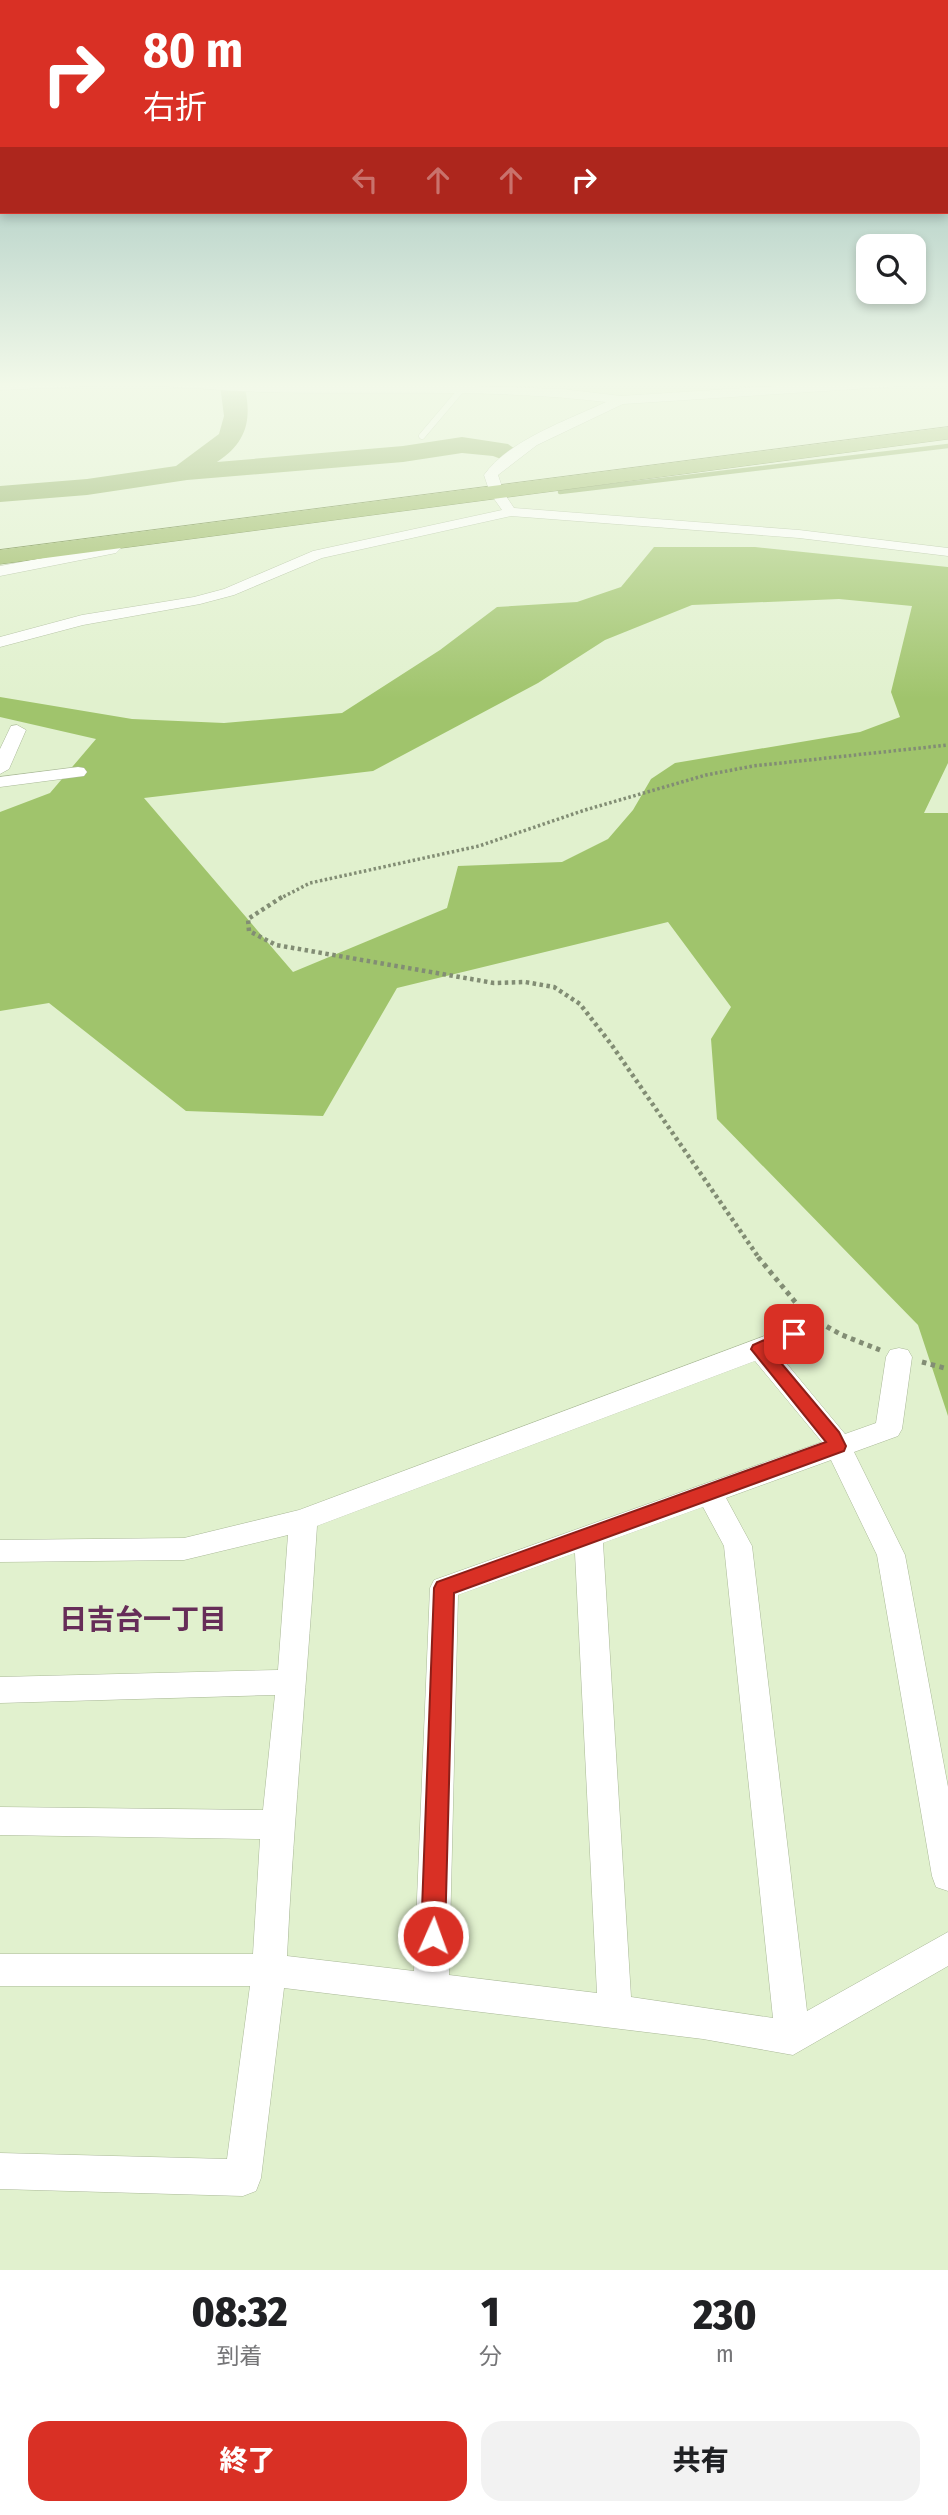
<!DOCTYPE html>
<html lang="ja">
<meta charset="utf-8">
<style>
body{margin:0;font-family:"Fira Sans Condensed","Noto Sans JP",sans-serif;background:#f2f2f2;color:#202124;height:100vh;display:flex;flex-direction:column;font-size:26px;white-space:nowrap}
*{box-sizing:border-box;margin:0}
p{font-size:23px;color:#757577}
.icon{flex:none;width:38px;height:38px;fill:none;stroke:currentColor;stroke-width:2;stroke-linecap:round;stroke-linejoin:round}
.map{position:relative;height:2270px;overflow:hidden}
.drawer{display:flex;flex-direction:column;background:#fff;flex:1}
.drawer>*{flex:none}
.guide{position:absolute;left:0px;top:0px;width:948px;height:214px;box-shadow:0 4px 10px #0003;background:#d93025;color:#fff;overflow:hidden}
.buttons{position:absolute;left:856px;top:234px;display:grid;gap:14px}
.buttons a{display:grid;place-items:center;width:70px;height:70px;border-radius:14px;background:#fff;box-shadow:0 4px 10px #0003;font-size:35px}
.pin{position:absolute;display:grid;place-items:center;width:60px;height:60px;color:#fff;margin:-30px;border-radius:14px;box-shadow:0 4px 10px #0006}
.me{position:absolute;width:77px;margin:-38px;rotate:2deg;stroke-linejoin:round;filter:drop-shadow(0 0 5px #0008)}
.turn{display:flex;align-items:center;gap:24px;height:147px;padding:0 28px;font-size:32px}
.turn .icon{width:91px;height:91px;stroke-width:2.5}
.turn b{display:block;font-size:49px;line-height:60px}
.lanes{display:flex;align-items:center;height:66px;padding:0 28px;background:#0003;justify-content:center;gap:35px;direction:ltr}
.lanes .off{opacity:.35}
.eta{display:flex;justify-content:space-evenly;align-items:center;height:119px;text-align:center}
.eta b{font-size:42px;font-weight:800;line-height:49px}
.action{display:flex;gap:14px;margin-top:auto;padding:14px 28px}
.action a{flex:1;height:80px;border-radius:21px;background:#d93025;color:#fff;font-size:28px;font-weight:800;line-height:80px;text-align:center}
.action a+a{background:#f2f2f2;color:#202124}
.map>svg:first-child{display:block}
.forest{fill:#a0c46c;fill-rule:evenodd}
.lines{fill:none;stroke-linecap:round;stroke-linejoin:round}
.stream{stroke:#83a54f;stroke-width:4.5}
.river{fill:#83a54f;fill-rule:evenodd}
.service-casing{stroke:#aab998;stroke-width:7}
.minor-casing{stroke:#aab998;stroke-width:1}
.trunk-casing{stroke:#557223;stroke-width:1}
.path-far2{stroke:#828d74;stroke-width:3.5;stroke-dasharray:2.5 2.5;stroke-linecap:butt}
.path-far1{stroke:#828d74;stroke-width:4.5;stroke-dasharray:3.5 3.5;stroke-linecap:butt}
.path{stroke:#828d74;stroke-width:5;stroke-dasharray:4.5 4.5;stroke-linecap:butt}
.service{stroke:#fff;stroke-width:6}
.minor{fill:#fff;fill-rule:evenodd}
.trunk{fill:#94b458;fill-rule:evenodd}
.route{fill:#d93025;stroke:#8d1f18;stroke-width:2}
.labels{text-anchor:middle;stroke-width:5;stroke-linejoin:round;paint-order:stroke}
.near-neighbourhood-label{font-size:28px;font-weight:bold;fill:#662d58;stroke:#e1f1ce}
</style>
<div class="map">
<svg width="948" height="2270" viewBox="0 0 948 2270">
<rect width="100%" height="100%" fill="#e1f1ce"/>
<path class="forest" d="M654,547H755L948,567V763L924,813H948V1416L918,1325L717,1119L711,1039L731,1007L668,922L397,988L323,1116L186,1111L49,1003L0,1011V812L50,793L96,739L0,717V697L132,719L224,723L342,713L440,650L497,607L577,602L621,587ZM839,599L912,606L891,692L900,717L860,732L675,763L651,779L633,810L608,839L562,862L458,866L447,908L293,972L144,798L373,771L538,683L605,640L692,605Z"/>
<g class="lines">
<g class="stream">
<path d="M240,381L257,383"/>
<path d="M0,382L27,381"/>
<path d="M364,384L442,381"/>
<path d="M560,492L948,446"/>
</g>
<path class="river" d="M222,381H252L245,388C252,421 246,443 217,462L403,446L462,437L508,444L522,454L518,459L509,462L493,456L462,453L403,462L187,480L87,495L0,502V486L87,479L176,466L219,434L224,416L220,385Z"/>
<defs>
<path id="service" d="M422,436L461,390"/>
<g id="minor">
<path d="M118,381L112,385L0,390V382Z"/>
<path d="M132,381L414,384L562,389L621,396L854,381H924L918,385L623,404L537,445L498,475L504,493L514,508L799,530L948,548V556L799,538L511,516L322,558L234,595L200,604L83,625L0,647V637L82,615L194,597L224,589L313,551L502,510L490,493L484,475C509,440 568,420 606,402C491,388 376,395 260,392C220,390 179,387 138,385Z"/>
<path d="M121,537L128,541L116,553L0,576V566L106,546Z"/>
<path d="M17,725L26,730L9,769L0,774V749L11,726Z"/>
<path d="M78,767L84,768L87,772L84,776L0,787V777Z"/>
<path d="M794,1325L803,1328L807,1334L803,1340L777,1352L845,1434L876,1423L886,1357L890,1350L899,1348L908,1350L912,1357L902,1429L898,1436L854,1452L905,1555L948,1787V1891L936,1887L932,1876L877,1555L831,1460L726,1498L752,1546L807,2011L948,1932V1966L793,2055L703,2039L284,1988L261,2178L256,2191L243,2196L0,2189V2153L227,2159L250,1986H0V1954H253L260,1839L0,1835V1807L263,1810L275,1695L0,1703V1677L278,1670L288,1535L184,1560L0,1562V1540L184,1538L299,1510ZM755,1361L822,1442L434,1580L430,1588L414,1971L287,1956C294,1812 308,1670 317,1526ZM703,1507L724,1546L773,2018L631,1997L603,1543ZM575,1553L597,1993L449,1975L458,1595Z"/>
</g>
<path id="trunk" d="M948,427V439L0,564V550Z"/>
</defs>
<use href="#service" class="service-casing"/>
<use href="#minor" class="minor-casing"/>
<use href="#trunk" class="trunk-casing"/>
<path class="path-far2" d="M279,899L310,883L479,846L585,810L706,775L753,766L948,745"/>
<path class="path-far1" d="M282,897L248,919L249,931L276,945L494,983L525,982L554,987L580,1004L611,1044L759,1258"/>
<g class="path">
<path d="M758,1257L806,1315L842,1335L880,1350"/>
<path d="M922,1362L948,1369"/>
</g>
<use href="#service" class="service"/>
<use href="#minor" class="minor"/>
<use href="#trunk" class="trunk"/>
</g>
<linearGradient id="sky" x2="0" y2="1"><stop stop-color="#7faeab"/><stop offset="0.55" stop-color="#f2f9e9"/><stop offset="1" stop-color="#f2f9e9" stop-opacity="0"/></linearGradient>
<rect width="948" height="699" fill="url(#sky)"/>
<path class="route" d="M794,1327L800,1329L803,1334L800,1338L771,1351L839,1432L846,1446L844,1451L454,1593L445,1936L441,1943L433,1946L424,1943L421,1936L434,1588L437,1582L826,1442L751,1349L753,1345Z"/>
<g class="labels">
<g class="near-neighbourhood-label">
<text x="143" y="1629">日吉台一丁目</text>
</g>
</g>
</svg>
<div class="buttons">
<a><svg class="icon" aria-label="search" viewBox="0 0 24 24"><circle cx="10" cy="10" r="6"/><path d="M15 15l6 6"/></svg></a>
</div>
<div class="pin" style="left:794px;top:1334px;background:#d93025"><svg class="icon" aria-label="arrive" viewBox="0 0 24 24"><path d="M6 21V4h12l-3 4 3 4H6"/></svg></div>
<svg class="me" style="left:433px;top:1936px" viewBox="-20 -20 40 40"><circle r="17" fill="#d93025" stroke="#fff" stroke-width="3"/><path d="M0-11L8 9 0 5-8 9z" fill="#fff"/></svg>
<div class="guide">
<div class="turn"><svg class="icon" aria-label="right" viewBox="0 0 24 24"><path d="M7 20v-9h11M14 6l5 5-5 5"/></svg><div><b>80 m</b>右折</div></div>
<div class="lanes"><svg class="icon off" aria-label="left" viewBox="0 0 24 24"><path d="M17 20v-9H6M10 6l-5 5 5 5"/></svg><svg class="icon off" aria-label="ahead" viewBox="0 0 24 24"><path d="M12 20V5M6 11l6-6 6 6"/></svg><svg class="icon off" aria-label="ahead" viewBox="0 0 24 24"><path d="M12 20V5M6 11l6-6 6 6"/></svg><svg class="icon" aria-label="right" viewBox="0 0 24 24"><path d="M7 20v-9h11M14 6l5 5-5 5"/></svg></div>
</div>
</div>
<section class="drawer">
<div class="eta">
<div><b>08:32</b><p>到着</p></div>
<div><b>1</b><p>分</p></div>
<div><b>230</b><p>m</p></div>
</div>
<div class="action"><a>終了</a><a>共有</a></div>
</section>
